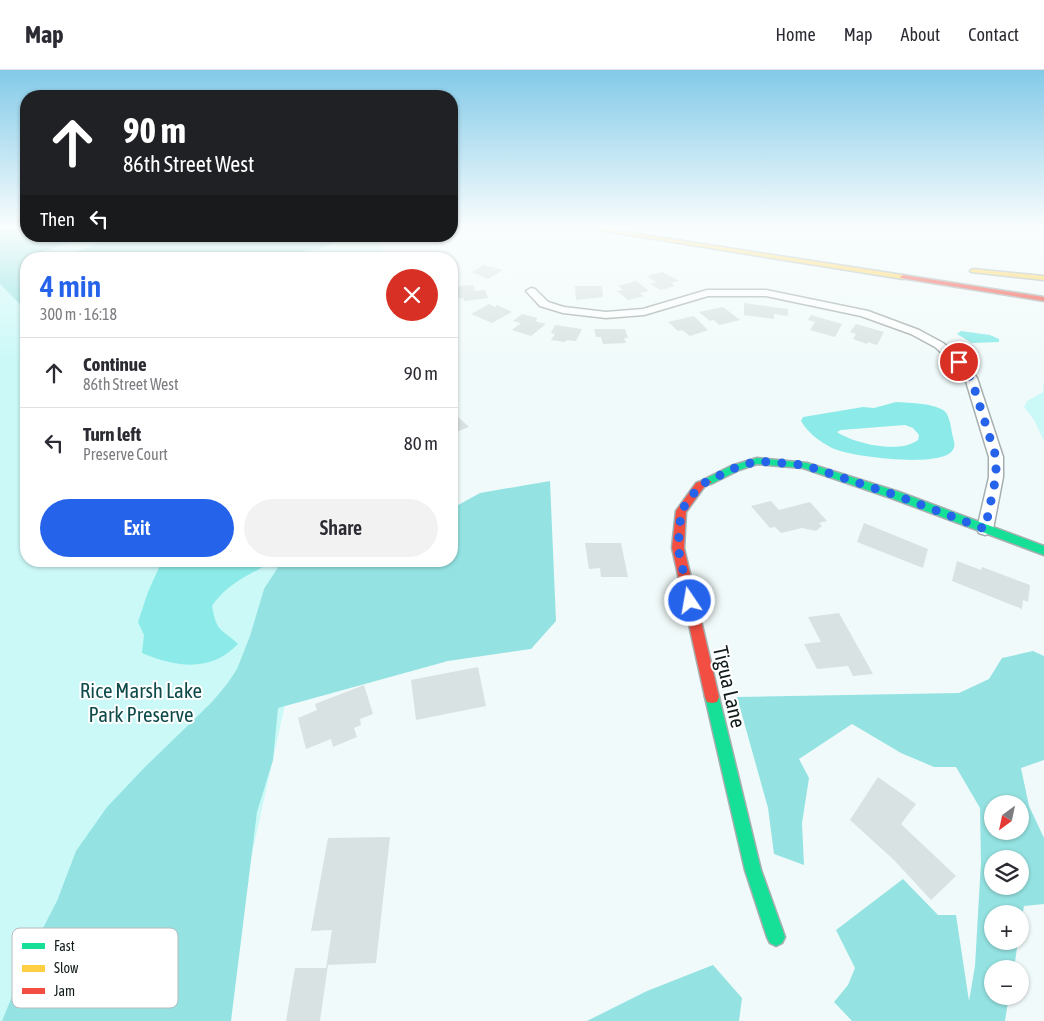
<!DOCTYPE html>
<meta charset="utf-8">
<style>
body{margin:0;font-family:"Asap Condensed",sans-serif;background:#f2f2f3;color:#2b2b33;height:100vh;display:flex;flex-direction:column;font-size:19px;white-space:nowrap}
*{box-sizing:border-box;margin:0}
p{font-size:16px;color:#7c7c81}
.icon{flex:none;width:28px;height:28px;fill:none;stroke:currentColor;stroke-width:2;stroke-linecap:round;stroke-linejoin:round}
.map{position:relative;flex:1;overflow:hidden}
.panel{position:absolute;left:20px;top:182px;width:438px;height:315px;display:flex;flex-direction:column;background:#fff;border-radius:20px;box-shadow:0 1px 4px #0004}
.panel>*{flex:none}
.hud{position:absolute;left:20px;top:20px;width:438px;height:152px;border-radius:20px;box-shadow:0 1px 4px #0004;background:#202124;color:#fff;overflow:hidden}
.needle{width:32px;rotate:213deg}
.fabs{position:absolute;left:984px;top:725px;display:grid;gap:10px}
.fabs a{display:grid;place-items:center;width:45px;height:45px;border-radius:50%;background:#fff;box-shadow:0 1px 4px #0004;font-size:25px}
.pin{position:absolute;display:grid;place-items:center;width:42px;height:42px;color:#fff;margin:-21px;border:2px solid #fff;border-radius:50%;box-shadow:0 1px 5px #0007}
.me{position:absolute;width:55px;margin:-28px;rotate:348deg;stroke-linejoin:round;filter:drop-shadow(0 0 4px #0008)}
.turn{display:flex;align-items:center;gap:18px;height:105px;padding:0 20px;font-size:22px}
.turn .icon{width:65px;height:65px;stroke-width:2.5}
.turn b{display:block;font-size:35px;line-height:42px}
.then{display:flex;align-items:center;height:48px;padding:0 20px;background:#0003;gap:10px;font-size:19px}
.round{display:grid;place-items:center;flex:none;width:52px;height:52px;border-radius:26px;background:#f2f2f3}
.head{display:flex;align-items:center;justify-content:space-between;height:85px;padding:0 20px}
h1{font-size:30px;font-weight:600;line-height:38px;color:#2563eb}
.cta{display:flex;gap:10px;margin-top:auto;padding:10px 20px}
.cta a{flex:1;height:58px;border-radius:30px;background:#2563eb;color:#fff;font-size:20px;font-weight:600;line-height:58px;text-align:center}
.cta a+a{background:#f2f2f3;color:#2b2b33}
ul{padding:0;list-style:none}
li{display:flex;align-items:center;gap:15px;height:70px;padding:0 20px;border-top:1px solid #e1e1e2}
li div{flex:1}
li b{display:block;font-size:19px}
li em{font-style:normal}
header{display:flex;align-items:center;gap:30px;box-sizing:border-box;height:70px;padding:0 25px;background:#fff;border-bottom:1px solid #e1e1e2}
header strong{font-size:24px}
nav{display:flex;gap:28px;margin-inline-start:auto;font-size:18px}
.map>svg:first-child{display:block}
.green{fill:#cbf9f8}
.forest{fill:#94e3e2;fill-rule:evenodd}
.water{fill:#8cebe8;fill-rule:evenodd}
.building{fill:#d9e2e2}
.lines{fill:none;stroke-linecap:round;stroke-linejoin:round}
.street-casing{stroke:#a6afaf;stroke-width:3}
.fast-casing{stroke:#a6afaf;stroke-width:3}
.slow-casing{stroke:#a6afaf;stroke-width:3}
.jam-casing{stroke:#a6afaf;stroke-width:3}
.street{fill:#fdfefe;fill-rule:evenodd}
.fast{fill:#16e098;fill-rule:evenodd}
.slow{fill:#ffcf43;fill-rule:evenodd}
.jam{fill:#f24e42;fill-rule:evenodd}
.route{stroke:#2563eb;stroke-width:9;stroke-dasharray:0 16.2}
.labels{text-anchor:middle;stroke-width:4;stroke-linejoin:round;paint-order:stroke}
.near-street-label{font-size:21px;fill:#121c1c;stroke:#fff}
.near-park-label{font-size:21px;fill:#0e4a49;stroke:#fff}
.key{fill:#fff;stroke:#b8bbbb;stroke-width:1}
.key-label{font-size:14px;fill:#121c1c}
</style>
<header>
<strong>Map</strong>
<nav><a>Home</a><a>Map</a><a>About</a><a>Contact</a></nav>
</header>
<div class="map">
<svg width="1044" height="951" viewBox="0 0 1044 951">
<rect width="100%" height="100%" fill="#f1fafa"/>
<g class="green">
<path d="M0,158H26V166H379L384,189H26V491H342L300,567L250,793L210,951H0Z"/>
<path d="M1044,309V371L1034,350L1024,337L1027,331L1043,322Z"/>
</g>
<g class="forest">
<path d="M0,158H26V166H87L27,187L26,240L0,214Z"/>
<path d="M116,166H351L318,179L305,181L306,189H53L73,183Z"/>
<path d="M550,411L556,551L531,579L448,591L278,638L273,690L257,742L231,951H2L29,885L57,831L76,781L107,737L145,697L212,632L227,614L237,599L250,566L264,519L282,491H451V439L480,423Z"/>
<path d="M1033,581L1044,586V690L1021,698L1029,736L1044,768V834L1024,836L1020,859V844H992V871H1018L1014,899H992V926H1009L1005,951H852L834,932L848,915L855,898L836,860L903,809L938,845H956L969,931L975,896L981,792L980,738L956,697H934L901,683L852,654L799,689L809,708L802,753L804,795L774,784L768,738L737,627L959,623L989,609L1002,588ZM992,734H1020V761H992ZM992,789H1020V816H992Z"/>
<path d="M713,895L742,928L739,951H587L647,921Z"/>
</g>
<g class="water">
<path d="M961,261L990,265L999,269V272L972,273L957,264Z"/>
<path d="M896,332C908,333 941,333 947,344C950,350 951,357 952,363C953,369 957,376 952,381C939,398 851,387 832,378C820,372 807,362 801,351L803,347L863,337L874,338ZM905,355L913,358L919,365L918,370C900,384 855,374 837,362L841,360Z"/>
<path d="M162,491H268C264,498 255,501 248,505C235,512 220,523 212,536C217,563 220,557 238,574C210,603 176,597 142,583L144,565L138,552L148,522Z"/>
</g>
<g class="building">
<path d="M484,195L503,200L488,209L472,202Z"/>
<path d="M662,202L679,211L671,213L675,216L661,220L650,214L656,212L647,206Z"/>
<path d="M636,211L649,221L640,223L644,226L628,230L617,221L623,220L618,216Z"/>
<path d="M473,215L475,221L485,220L488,228L465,231L463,228L454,229L451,217Z"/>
<path d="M575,216H602L603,227L576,230Z"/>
<path d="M744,233L788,239V246L774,244V249L744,245Z"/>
<path d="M489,234L495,237L497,235L512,242L492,253L471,244Z"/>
<path d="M723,237L740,250L719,255L714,250L710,251L699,242Z"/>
<path d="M522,244L538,248L535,251L546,254L531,266L512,260L521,253L513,251Z"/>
<path d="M811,245L842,254L835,267L810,260L815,252L808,250Z"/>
<path d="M694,246L708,260L690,266L682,260L678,261L668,252Z"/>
<path d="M856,254L884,262L877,275L868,272L867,274L853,269L856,264L850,262Z"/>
<path d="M555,255L582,259L576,271L567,270L565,272L551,270L555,264L551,263Z"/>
<path d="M594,259H625L628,268H624L626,273L603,274L601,267H596Z"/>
<path d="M451,326H456L455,344L469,357L451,364Z"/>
<path d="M771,431L779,440L810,432L827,451L819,453L822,456L816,461L802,458L781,463L775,457L770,458L751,436Z"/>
<path d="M864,453L928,479L923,498L857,472Z"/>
<path d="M585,473H621L628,507H601L600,498L589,499Z"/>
<path d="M957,491L981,500L982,497L1030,515L1028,532L1023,530L1022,539L952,511Z"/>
<path d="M839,543L873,604L853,606L848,596L817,599L804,574L821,572L808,547Z"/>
<path d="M478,597L486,636L416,650L411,610Z"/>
<path d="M364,615L373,644L360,649L361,655L354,658L357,667L333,677L331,669L306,679L298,648L317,640L315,634Z"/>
<path d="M878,707L916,734L901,754L956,806L931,830L894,790L850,750Z"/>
<path d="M390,767L376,893L328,895L320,951H286L295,898H326L332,860L311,861L328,768Z"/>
</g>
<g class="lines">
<defs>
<path id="street" d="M531,218L535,219L548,232L564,237L606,242L643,239L707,220H766L868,241L919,260L943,273L963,289L977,308L1003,387V407L993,459L991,463L985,465L979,463L977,459L989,407V387L965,308L955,295L935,277L911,264L861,246L766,226H708L644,245L606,248L563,243L540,236L526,221Z"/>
<g id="fast">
<path d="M757,388L807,393L899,422L1044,476V485L891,428L803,398L757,394L739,400L711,414H703L702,412L703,410L731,396Z"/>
<path d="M712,621L717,622L719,627L761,800L785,867L782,873L776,876L770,873L767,867L745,800L705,627L707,622Z"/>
</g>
<g id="slow">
<path d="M585,158H599L903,205L906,207L903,209Z"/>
<path d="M973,199L1044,206V210L971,202L970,201Z"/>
</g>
<g id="jam">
<path d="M903,205L1044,227V231L901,208L900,207Z"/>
<path d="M707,409L712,412L704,417L686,442L684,478L719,627L717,632L712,633L707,632L705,627L672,478L676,441L696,413Z"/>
</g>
</defs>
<use href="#street" class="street-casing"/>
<use href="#fast" class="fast-casing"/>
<use href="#slow" class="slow-casing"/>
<use href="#jam" class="jam-casing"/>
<use href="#street" class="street"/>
<use href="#fast" class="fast"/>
<use href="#slow" class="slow"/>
<use href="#jam" class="jam"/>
</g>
<linearGradient id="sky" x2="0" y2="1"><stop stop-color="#83cae8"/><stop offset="0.54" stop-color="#f9fdfd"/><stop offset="1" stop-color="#f9fdfd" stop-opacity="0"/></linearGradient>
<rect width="1044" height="291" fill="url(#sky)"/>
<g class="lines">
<path class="route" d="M690,531L678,478L681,441L700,415L735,398L757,391L804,395L895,425L985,459L996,407V387L971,308L959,292"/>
</g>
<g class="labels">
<g class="near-street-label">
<text transform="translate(729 617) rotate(77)" y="7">Tigua Lane</text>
</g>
<g class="near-park-label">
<text x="141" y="628">Rice Marsh Lake<tspan x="141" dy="24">Park Preserve</tspan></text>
</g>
</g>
<rect x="12" y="858" width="166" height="80" rx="8" class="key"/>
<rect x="22" y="873" width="23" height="6" fill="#16e098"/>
<rect x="22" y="895" width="23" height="7" fill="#ffcf43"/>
<rect x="22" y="918" width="23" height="6" fill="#f24e42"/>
<g class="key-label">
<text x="54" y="881">Fast</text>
<text x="54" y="903">Slow</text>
<text x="54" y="926">Jam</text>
</g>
</svg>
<div class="fabs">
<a><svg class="needle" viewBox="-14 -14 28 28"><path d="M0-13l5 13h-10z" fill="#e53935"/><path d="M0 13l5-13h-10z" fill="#7c7c81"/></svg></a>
<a><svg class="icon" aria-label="layers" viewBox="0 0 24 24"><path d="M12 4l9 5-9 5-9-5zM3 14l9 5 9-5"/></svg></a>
<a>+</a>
<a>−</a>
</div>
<div class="pin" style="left:959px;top:292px;background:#d93025"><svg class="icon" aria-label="arrive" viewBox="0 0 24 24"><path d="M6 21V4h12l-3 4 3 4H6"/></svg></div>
<svg class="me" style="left:690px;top:531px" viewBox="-20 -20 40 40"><circle r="17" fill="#2563eb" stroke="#fff" stroke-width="3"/><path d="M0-11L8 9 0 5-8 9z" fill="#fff"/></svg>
<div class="hud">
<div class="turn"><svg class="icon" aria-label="ahead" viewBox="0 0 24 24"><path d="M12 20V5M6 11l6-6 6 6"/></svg><div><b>90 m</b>86th Street West</div></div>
<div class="then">Then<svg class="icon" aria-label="left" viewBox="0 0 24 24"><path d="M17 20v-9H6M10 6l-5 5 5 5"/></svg></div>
</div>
<section class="panel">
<div class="head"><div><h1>4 min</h1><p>300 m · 16:18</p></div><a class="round" style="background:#d93025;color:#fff"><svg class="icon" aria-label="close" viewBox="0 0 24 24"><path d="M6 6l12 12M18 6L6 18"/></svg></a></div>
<ul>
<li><svg class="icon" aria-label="ahead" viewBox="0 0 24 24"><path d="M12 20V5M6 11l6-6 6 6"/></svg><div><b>Continue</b><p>86th Street West</p></div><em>90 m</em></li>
<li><svg class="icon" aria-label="left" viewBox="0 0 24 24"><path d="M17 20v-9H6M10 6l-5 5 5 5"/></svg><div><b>Turn left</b><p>Preserve Court</p></div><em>80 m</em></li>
</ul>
<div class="cta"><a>Exit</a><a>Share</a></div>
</section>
</div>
